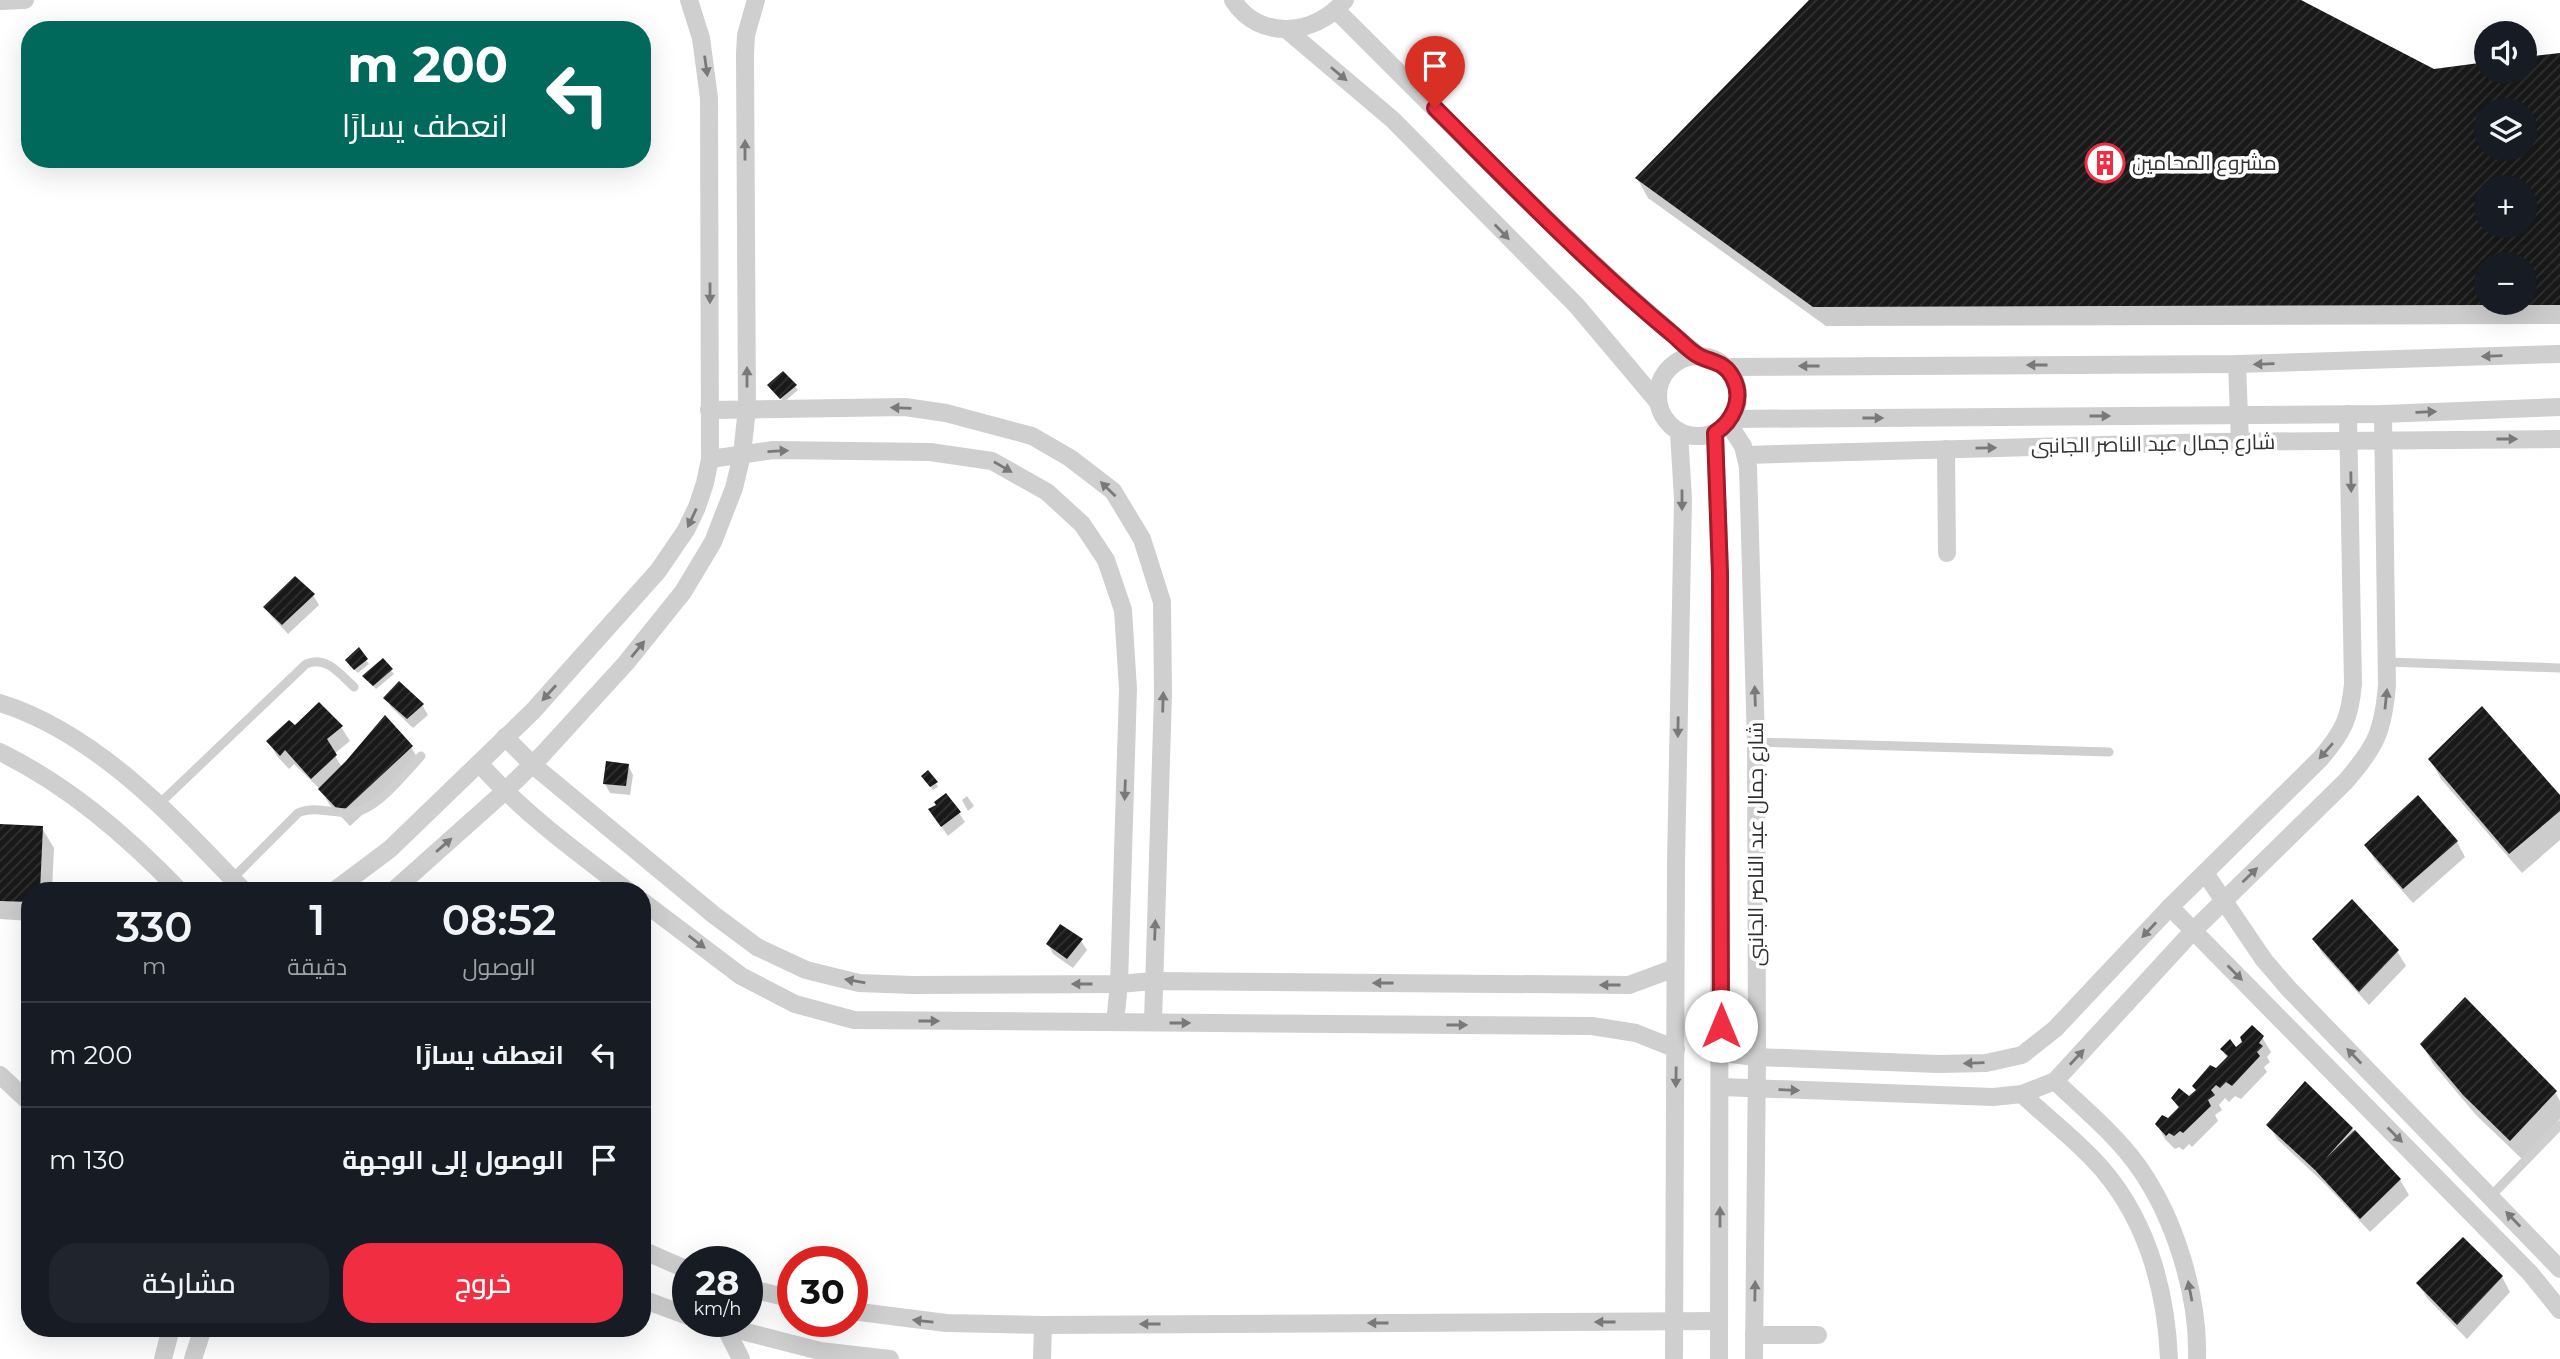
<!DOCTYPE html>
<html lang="ar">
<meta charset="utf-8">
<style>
body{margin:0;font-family:Montserrat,Cairo,sans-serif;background:#20242c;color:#f1f3f6;direction:rtl;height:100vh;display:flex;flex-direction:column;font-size:26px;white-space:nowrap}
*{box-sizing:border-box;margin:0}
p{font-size:23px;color:#9ea1a6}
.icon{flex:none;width:38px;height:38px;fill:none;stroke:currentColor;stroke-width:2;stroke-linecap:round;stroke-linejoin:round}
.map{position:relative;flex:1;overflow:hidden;direction:ltr}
.details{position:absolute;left:21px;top:882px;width:630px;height:455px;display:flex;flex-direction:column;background:#171b24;border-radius:28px;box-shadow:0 7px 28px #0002;direction:rtl}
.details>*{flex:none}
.banner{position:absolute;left:21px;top:21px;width:630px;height:147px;border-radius:28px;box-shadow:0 7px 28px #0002;direction:rtl;background:#00695c;color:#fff;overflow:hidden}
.fabs{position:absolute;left:2474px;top:21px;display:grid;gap:14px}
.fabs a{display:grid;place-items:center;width:63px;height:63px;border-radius:50%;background:#171b24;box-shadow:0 7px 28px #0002;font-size:35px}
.speed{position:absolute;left:672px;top:1246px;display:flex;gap:14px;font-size:35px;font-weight:700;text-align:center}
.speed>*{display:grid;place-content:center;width:91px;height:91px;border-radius:50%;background:#171b24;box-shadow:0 7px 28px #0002;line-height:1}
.speed small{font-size:18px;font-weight:400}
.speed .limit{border:10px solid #d22;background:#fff;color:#111}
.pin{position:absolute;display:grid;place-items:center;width:60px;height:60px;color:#fff;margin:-72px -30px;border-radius:50% 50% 50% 0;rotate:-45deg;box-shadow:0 0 7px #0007}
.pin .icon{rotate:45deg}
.me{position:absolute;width:77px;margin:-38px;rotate:0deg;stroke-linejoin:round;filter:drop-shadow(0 0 5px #0008)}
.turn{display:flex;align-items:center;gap:24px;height:147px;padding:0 28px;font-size:32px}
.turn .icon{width:91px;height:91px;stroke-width:2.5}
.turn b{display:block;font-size:49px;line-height:60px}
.eta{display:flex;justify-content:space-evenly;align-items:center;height:119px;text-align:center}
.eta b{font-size:42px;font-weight:600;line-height:49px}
.cta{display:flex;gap:14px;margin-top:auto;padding:14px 28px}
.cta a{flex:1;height:80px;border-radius:28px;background:#f12d41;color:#fff;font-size:28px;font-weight:600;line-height:80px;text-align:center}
.cta a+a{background:#20242c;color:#f1f3f6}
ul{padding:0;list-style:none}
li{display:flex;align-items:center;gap:21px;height:105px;padding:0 28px;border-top:2px solid #363941}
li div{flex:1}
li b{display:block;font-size:26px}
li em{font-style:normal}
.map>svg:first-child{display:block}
.shadow{fill:#0003;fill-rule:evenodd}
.building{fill:url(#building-hatch);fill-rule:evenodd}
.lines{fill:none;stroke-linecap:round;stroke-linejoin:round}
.service{stroke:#cfcfcf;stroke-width:9}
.minor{stroke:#cfcfcf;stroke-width:18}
.oneway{fill:#797979}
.route-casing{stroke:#9d1d2a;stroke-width:18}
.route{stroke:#f12d41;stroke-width:12}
.labels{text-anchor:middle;stroke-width:7;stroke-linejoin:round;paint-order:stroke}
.poi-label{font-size:21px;fill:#323232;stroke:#fff;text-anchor:start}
.street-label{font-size:21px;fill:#323232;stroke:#fff}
</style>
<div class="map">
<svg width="2560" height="1359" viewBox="0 0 2560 1359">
<defs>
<pattern id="building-hatch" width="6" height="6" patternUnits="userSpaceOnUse" patternTransform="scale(1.75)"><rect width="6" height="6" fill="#191919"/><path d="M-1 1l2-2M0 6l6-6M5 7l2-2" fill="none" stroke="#323232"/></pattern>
</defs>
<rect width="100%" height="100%" fill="#fff"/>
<g class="shadow">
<path d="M1811,0H2297L2434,70L2525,72L2560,55V324L1826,326L1648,198L1637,178ZM2487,110H2525V149H2487ZM2487,187H2525V226H2487ZM2487,264H2525V303H2487Z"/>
<path d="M783,373L798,390L784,402L772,389Z"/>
<path d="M313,595L319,605L288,634L271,616L265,607Z"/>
<path d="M358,650L369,664L358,673L349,665Z"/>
<path d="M383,661L394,674L376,689L367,680Z"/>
<path d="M386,698L422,705L428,715L413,728L391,707Z"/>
<path d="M296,727H341L350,741L334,754L342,767L411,747L420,762L350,826L329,804L322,791L294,764L289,769L277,756L268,741Z"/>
<path d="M2430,759L2560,797V840L2522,873L2441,779Z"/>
<path d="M628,765L633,775L630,795L610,793L605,784Z"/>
<path d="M925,780L936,783L938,787L933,790Z"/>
<path d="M967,796L974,806L968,811L962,800Z"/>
<path d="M2417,798L2457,842L2465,857L2413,903L2375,860L2366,845Z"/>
<path d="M959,813L965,822L948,836L936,819Z"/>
<path d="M0,826L42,828L54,848L52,891H30V921L0,919Z"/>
<path d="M2314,939L2397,951L2406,966L2369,1005L2322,953Z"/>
<path d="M1081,941L1087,950L1073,968L1053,954L1048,944Z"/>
<path d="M2262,1037L2271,1052L2267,1057L2270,1062L2264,1067L2267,1072L2241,1099L2235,1096L2229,1102L2225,1098L2219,1105L2222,1110L2215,1115L2218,1121L2192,1147L2189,1144L2183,1150L2179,1147L2175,1149L2165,1139L2157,1124L2168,1120L2179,1109L2173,1099H2189L2197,1091L2194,1086L2217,1070L2227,1058L2222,1049L2235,1050Z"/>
<path d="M2422,1044L2555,1092L2560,1101V1119L2522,1159L2476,1115L2433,1064Z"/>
<path d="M2269,1125L2352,1129L2400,1180L2409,1195L2370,1232L2326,1185L2277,1139Z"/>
<path d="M2502,1277L2510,1292L2467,1339L2427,1298L2418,1283Z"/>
</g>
<g class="building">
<path d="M1809,0H2301L2434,69L2487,62V72H2525V57L2560,53V305H2525V264H2487V305L1813,307L1635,178ZM2487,110H2525V149H2487ZM2487,187H2525V226H2487Z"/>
<path d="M783,371L797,385L780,399L767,385Z"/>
<path d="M295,576L315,594L282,625L263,607Z"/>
<path d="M359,647L368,659L354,670L345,660Z"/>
<path d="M383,658L393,669L373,686L362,676Z"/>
<path d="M399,681L424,704L407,719L383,698Z"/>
<path d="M319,702L343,726L327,739L337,755L311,779L285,750L280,756L266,741L289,720L295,725Z"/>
<path d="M2482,706L2560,795V811L2509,854L2428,759Z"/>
<path d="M385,715L413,746L341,813L318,789L346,761Z"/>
<path d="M606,761L629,764L626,786L603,784Z"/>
<path d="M928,770L938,782L930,787L921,776Z"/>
<path d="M946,793L961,812L941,827L928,809L936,805L934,802Z"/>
<path d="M2418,795L2458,841L2403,889L2364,845Z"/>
<path d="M0,824L43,826L40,891H30V902L0,901Z"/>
<path d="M2352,899L2399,950L2359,992L2312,939Z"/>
<path d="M1060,924L1083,939L1067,959L1046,944Z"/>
<path d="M2465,997L2557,1091L2510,1141L2463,1095L2420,1044Z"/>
<path d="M2252,1025L2264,1036L2259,1043L2263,1046L2257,1052L2260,1056L2232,1086L2226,1082L2220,1088L2216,1085L2211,1090L2215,1095L2208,1100L2211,1106L2183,1133L2180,1131L2174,1136L2169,1133L2166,1136L2155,1124L2162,1115L2168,1118L2179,1107L2171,1098L2179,1088L2189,1096L2196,1090L2192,1086L2210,1065L2216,1068L2228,1056L2220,1049L2230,1039L2236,1047L2242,1042L2240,1037Z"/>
<path d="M2305,1081L2353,1128L2326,1158L2355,1130L2401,1179L2360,1219L2315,1170L2266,1125Z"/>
<path d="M2463,1237L2503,1276L2457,1325L2416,1283Z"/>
</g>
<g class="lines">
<g class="service">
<path d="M2387,662L2560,668"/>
<path d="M1756,742L2109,752"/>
<path d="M158,805L306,664C326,655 340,674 354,687"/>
<path d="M232,879L298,813C312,806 330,812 346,813C374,815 402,776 421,756"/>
<path d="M2491,1196L2560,1125"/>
</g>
<g class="minor">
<path d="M1233,0C1259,42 1317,35 1345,0"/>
<path d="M0,1L25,0"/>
<path d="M1336,10C1455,128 1571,250 1699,356"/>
<path d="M1287,30L1393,120L1577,306L1657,401"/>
<circle cx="1698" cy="396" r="40"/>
<path d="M2237,364L2240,442"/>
<path d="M1725,367L2237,364L2560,354"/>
<path d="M709,410L905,407L946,413L1032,436L1070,458L1113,491L1142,539L1162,602L1163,694L1153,1022"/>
<path d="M1731,419L2383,414L2560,407"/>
<path d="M1728,423L1743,446L1748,467L1756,742L1757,1057L1754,1359"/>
<path d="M1715,433L1720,573L1719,1359"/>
<path d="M1946,449L1947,553"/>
<path d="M1746,455L2214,442L2560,439"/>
<path d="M710,459L774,450L930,452L992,461L1047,492L1082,524L1106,560L1123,610L1128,689L1119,984L1115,1022"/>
<path d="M0,703C97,733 176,820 244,891"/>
<path d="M505,737L533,765L714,915L757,947L806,970L859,983L913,985L1119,984L1153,981L1629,985L1675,968"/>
<path d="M0,752C69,786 127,836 180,891"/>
<path d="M479,763C523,813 575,851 628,891"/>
<path d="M2205,873L2264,960L2288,988L2560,1269"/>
<path d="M334,891L390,849L533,711L658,571L686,530L697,507L705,483L710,459L709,98L701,38L689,0"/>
<path d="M393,891L504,792L542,755L626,663L683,592L713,542L734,488L742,455L747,408L745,54L746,35L756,0"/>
<path d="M642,901L741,976L795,1004L854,1020L1592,1026L1636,1033L1676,1049"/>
<path d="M2170,907L2530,1273L2560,1310"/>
<path d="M1721,1053L1757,1057L1938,1064L1986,1063L2022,1055L2055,1029L2170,907L2321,758C2343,732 2350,718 2353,684L2348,414"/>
<path d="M0,1075L30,1103"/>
<path d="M2055,1081C2083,1108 2115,1134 2138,1166C2175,1218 2199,1296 2197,1359"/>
<path d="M1721,1087L1993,1097L2022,1094L2055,1081L2193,931L2346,781C2376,746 2383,732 2387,685L2383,414"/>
<path d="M2022,1094C2045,1116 2071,1136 2093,1159C2145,1213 2166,1286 2169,1359"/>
<path d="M642,1250L688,1270"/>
<path d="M747,1288L793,1299"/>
<path d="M642,1299L688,1316"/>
<path d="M852,1311L946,1323L1043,1325L1719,1321"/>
<path d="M703,1321L820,1351L890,1359"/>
<path d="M726,1329L741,1359"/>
<path d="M1754,1335H1818"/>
<path d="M163,1359L171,1328"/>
<path d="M193,1359L203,1328"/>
<path d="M1042,1359L1043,1325"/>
<path d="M1674,1359L1676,864L1683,499L1679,432"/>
</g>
</g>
<defs><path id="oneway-solid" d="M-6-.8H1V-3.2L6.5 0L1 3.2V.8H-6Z" transform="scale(1.75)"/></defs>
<g class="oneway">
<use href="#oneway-solid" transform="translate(706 66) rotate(82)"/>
<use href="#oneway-solid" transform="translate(1339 74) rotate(40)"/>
<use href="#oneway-solid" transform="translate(745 150) rotate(-90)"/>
<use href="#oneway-solid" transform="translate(1502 232) rotate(46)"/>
<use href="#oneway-solid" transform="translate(710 293) rotate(90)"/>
<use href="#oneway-solid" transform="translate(2492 356) rotate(178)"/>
<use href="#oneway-solid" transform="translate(2264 364) rotate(178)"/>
<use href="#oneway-solid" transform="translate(2037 365) rotate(180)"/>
<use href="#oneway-solid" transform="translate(1809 366) rotate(180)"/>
<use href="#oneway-solid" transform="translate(747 377) rotate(-90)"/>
<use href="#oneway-solid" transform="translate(901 408) rotate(-178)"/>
<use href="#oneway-solid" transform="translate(2426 412) rotate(-2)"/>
<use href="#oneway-solid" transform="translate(2100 416)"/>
<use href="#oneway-solid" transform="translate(1873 418)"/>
<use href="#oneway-solid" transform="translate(2507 439)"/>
<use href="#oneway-solid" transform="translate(1986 448) rotate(-1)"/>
<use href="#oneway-solid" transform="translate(778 451) rotate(-3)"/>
<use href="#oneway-solid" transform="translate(1003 467) rotate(30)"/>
<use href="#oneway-solid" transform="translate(2351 482) rotate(89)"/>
<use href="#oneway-solid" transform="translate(1108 489) rotate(-136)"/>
<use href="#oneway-solid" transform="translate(1682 500) rotate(90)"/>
<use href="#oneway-solid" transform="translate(692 518) rotate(115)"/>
<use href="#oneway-solid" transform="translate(638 649) rotate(-51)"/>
<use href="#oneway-solid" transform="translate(549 693) rotate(132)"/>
<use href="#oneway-solid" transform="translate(1755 696) rotate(-92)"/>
<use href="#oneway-solid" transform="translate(2386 699) rotate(-84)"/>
<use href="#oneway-solid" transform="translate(1163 702) rotate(-88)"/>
<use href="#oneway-solid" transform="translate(1678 727) rotate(91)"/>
<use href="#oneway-solid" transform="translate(2326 751) rotate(131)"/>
<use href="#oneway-solid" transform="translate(1125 790) rotate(92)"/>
<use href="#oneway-solid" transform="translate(444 845) rotate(-41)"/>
<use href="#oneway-solid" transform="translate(2250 875) rotate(-44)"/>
<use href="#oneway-solid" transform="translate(1155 930) rotate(-88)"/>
<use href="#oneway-solid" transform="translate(2149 930) rotate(133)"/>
<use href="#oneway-solid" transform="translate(697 942) rotate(37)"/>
<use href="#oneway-solid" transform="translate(2235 973) rotate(45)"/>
<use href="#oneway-solid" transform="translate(855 981) rotate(-170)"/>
<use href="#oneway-solid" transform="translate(1383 983) rotate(-180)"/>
<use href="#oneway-solid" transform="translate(1082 984) rotate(180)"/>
<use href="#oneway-solid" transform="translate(1610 985) rotate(-180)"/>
<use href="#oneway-solid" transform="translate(929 1021)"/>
<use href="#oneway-solid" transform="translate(1180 1023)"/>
<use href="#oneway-solid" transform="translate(1457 1025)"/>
<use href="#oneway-solid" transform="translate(2354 1056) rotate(-134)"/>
<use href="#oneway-solid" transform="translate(2077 1057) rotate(-47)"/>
<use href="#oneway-solid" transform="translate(1974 1063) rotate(178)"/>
<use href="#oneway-solid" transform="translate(1676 1077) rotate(91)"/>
<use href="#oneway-solid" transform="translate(1789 1090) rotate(2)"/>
<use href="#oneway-solid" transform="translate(2395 1135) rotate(45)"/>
<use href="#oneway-solid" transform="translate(1720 1217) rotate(-90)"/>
<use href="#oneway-solid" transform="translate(2513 1219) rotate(-134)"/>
<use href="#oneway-solid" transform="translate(1755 1291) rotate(-89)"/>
<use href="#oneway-solid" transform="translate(2190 1291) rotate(-101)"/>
<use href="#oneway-solid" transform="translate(923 1321) rotate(-174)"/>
<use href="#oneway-solid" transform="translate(1605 1322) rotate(180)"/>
<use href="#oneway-solid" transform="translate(1378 1323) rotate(180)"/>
<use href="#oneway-solid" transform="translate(1150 1324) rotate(180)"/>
</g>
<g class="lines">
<defs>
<path id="route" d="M1435,108C1511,184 1587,263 1670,332C1679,339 1689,351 1699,356C1713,363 1725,362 1733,378C1744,399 1733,421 1715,433L1720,573L1721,1026"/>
</defs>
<use href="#route" class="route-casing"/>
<use href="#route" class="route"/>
</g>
<defs>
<symbol id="building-ring" viewBox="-11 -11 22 22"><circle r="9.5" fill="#fff" stroke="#f12d41" stroke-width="1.5"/><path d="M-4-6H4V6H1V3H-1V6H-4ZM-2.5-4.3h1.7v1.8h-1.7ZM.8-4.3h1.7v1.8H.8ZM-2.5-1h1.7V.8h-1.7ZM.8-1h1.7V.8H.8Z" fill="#f12d41"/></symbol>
</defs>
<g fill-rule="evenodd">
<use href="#building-ring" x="2083" y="141" width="44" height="44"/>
</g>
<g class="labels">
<g class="poi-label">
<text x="2132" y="170">مشروع المحامين</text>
</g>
<g class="street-label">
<text transform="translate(2153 444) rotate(-1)" y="7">شارع جمال عبد الناصر الجانبى</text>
<text transform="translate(1756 844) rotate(-90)" y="7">شارع جمال عبد الناصر الجانبى</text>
</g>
</g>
</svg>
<div class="fabs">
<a><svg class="icon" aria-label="sound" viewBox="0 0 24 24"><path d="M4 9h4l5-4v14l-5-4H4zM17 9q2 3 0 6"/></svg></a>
<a><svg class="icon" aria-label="layers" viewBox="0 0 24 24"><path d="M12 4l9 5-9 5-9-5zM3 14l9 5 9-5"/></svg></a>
<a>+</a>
<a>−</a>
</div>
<div class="speed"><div>28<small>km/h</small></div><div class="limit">30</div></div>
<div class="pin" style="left:1435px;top:108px;background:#d93025"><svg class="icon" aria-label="arrive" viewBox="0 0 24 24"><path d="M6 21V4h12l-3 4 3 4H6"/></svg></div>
<svg class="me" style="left:1721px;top:1026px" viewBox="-20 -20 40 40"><circle r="19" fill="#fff"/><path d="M0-13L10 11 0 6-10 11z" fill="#f12d41"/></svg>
<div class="banner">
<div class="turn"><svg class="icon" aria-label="left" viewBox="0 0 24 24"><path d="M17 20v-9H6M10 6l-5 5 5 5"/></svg><div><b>200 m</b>انعطف يسارًا</div></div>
</div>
<section class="details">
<div class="eta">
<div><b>08:52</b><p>الوصول</p></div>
<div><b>1</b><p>دقيقة</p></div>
<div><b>330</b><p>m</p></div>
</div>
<ul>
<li><svg class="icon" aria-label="left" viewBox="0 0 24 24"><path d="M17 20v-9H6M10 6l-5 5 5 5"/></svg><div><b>انعطف يسارًا</b></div><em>200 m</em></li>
<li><svg class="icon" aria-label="arrive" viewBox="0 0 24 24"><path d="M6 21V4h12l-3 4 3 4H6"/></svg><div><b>الوصول إلى الوجهة</b></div><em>130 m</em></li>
</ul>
<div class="cta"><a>خروج</a><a>مشاركة</a></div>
</section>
</div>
